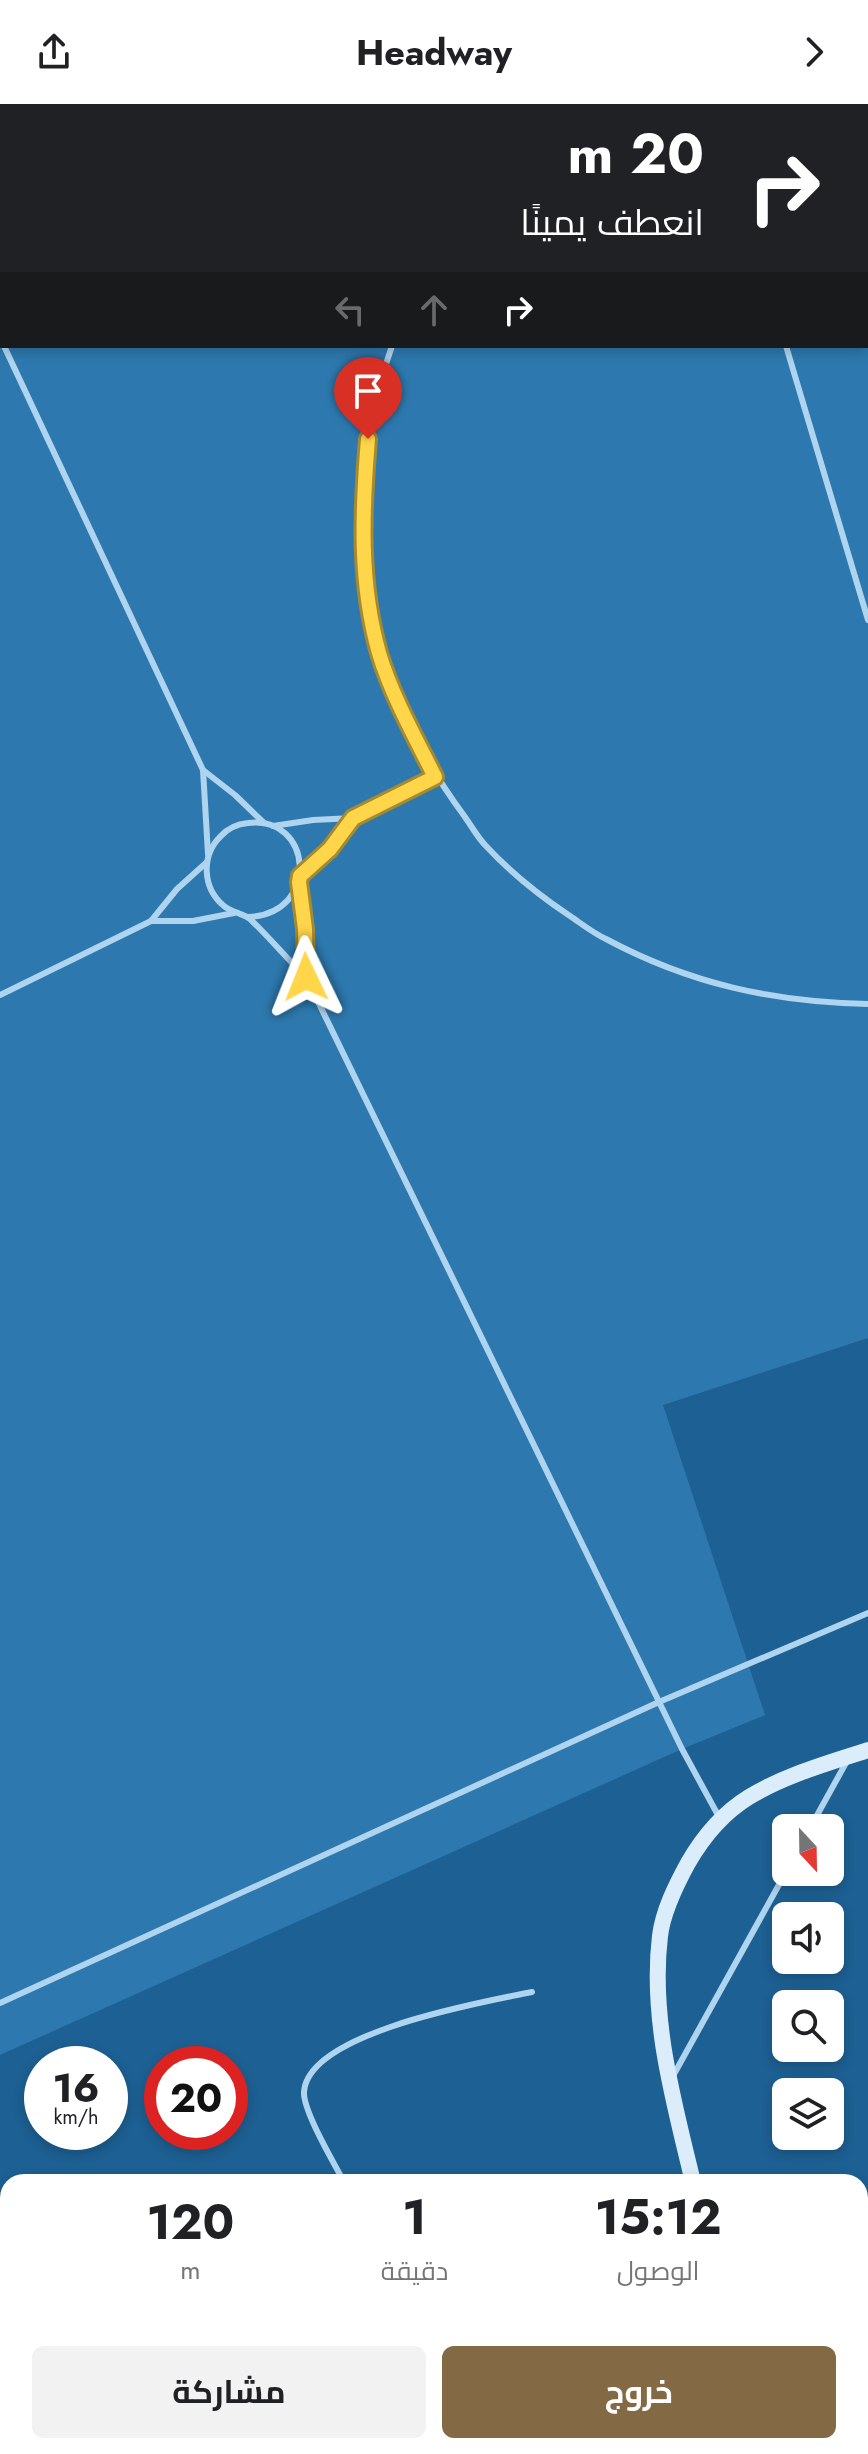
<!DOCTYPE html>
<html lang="ar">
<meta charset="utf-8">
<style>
body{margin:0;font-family:Jost,Cairo,sans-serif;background:#f2f2f2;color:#202124;direction:rtl;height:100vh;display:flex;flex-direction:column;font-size:30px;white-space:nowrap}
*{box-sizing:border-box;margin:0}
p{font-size:26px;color:#757577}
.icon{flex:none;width:44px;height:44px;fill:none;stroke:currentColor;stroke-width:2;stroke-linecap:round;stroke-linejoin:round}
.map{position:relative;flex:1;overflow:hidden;direction:ltr}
.details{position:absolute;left:0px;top:2070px;width:868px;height:280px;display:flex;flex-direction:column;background:#fff;border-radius:24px 24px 0 0;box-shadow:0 4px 12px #0003;direction:rtl}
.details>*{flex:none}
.top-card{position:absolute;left:0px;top:0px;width:868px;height:244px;box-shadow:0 4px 12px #0003;direction:rtl;background:#202124;color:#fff;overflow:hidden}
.needle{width:52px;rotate:158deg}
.fabs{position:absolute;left:772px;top:1710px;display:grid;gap:16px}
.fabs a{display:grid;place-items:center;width:72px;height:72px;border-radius:12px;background:#fff;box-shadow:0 4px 12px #0003;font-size:40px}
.speed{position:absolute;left:24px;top:1942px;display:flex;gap:16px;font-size:40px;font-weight:700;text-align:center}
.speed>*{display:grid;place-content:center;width:104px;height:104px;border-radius:50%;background:#fff;box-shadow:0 4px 12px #0003;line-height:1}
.speed small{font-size:20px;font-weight:400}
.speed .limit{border:12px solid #d22;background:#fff;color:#111}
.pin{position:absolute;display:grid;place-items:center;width:68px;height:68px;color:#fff;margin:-82px -34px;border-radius:50% 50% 50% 0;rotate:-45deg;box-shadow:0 0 8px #0007}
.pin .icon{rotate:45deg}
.me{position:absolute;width:88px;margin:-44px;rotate:358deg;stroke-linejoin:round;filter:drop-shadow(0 0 6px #0008)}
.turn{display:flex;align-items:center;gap:28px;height:168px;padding:0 32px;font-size:36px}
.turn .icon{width:104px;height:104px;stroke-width:2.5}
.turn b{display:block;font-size:56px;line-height:68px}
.lanes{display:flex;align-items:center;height:76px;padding:0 32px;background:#0003;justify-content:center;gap:40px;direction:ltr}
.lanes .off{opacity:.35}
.eta{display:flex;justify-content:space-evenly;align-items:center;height:136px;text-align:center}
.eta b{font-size:48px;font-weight:700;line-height:56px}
.cta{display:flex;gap:16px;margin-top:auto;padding:16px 32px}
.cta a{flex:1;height:92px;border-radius:12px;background:#846945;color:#fff;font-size:32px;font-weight:700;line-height:92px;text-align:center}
.cta a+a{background:#f2f2f2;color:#202124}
header{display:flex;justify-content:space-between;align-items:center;height:104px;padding:0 32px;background:#fff;font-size:36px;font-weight:700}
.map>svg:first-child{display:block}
.green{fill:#2d79af;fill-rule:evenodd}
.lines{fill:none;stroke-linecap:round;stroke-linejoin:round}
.lane{stroke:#aed4ef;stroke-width:6}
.secondary{stroke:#dbedfa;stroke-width:16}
.route-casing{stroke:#a68a30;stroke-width:20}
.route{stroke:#ffd54a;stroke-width:14}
</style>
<header><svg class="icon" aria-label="forward" viewBox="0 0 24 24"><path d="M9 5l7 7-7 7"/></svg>Headway<svg class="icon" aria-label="share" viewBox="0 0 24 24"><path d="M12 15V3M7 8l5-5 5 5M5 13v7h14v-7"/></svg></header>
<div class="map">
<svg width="868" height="2350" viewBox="0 0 868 2350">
<rect width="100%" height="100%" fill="#1d6093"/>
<path class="green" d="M0,0H868V1234L663,1301L765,1611L682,1645L0,1951ZM2,2H866V242H2Z"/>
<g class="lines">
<g class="lane">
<path d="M715,0L716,2"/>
<path d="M821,0L822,2"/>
<path d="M573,2L577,0"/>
<path d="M866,42L868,43"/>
<path d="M866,78L868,79"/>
<path d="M0,233L2,237"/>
<path d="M4,242L203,666L208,750"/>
<path d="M392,242C357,340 355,446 379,547C383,564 392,581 399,597C417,641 437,675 465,713C472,723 478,734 486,742C511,769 540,792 570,812C582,820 593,829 606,835C690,880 773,898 868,900"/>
<path d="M786,242L868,516"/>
<path d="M203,666L235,691L264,719"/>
<path d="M273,722L313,716L353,714L435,673"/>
<path d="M300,772L330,745L353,714"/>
<path d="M299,781L305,825L306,873"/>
<path d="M248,813C322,810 312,710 248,719C238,720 228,724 221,732C201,751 202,784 224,802C232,809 244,809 251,816C270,834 287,855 306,873L682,1645L719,1713"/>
<path d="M151,817H193L234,809"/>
<path d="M0,891L151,817L177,785L207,758"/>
<path d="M810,1724L847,1657"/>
<path d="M0,1899L659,1598L868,1509"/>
<path d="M673,1972L786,1768"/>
<path d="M344,2078C334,2059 303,2007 304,1988C308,1928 484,1898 532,1888"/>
<path d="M860,2324L867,2350"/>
<path d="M473,2342L476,2350"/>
</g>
<g class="secondary">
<path d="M693,2078C674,1998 650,1915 660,1832C663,1807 676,1781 688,1759C703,1733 723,1709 749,1693C785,1671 829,1659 868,1646"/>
<path d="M758,2342L760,2350"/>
</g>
</g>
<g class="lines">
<defs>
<path id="route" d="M306,873L305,825L299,778L300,772L330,745L353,714L435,673C416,635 391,590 379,549C359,478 362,408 368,335"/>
</defs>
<use href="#route" class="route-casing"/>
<use href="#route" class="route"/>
</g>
</svg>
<div class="fabs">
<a><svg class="needle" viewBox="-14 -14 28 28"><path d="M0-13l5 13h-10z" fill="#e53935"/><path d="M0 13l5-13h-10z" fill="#757577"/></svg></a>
<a><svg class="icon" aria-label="sound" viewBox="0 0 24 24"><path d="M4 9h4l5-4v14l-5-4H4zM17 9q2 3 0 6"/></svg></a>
<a><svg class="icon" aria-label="search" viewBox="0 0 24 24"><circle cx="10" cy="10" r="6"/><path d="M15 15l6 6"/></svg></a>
<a><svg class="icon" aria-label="layers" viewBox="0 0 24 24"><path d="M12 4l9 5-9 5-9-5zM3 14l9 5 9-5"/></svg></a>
</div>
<div class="speed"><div>16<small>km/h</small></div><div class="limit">20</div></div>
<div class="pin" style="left:368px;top:335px;background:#d93025"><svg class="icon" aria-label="arrive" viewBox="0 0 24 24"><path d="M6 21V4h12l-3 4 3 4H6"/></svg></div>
<svg class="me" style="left:306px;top:873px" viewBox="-20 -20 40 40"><path d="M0-17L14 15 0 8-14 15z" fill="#ffd54a" stroke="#fff" stroke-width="4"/></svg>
<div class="top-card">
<div class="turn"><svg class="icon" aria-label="right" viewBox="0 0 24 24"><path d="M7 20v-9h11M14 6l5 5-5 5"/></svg><div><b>20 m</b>انعطف يمينًا</div></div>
<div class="lanes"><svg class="icon off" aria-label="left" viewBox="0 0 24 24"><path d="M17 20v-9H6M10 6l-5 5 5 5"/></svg><svg class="icon off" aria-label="ahead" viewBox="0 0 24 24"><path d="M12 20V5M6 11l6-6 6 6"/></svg><svg class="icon" aria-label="right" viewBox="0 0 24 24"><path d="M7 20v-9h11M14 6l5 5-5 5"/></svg></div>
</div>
<section class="details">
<div class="eta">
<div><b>15:12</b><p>الوصول</p></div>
<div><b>1</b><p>دقيقة</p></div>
<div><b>120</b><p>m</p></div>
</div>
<div class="cta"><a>خروج</a><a>مشاركة</a></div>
</section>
</div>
